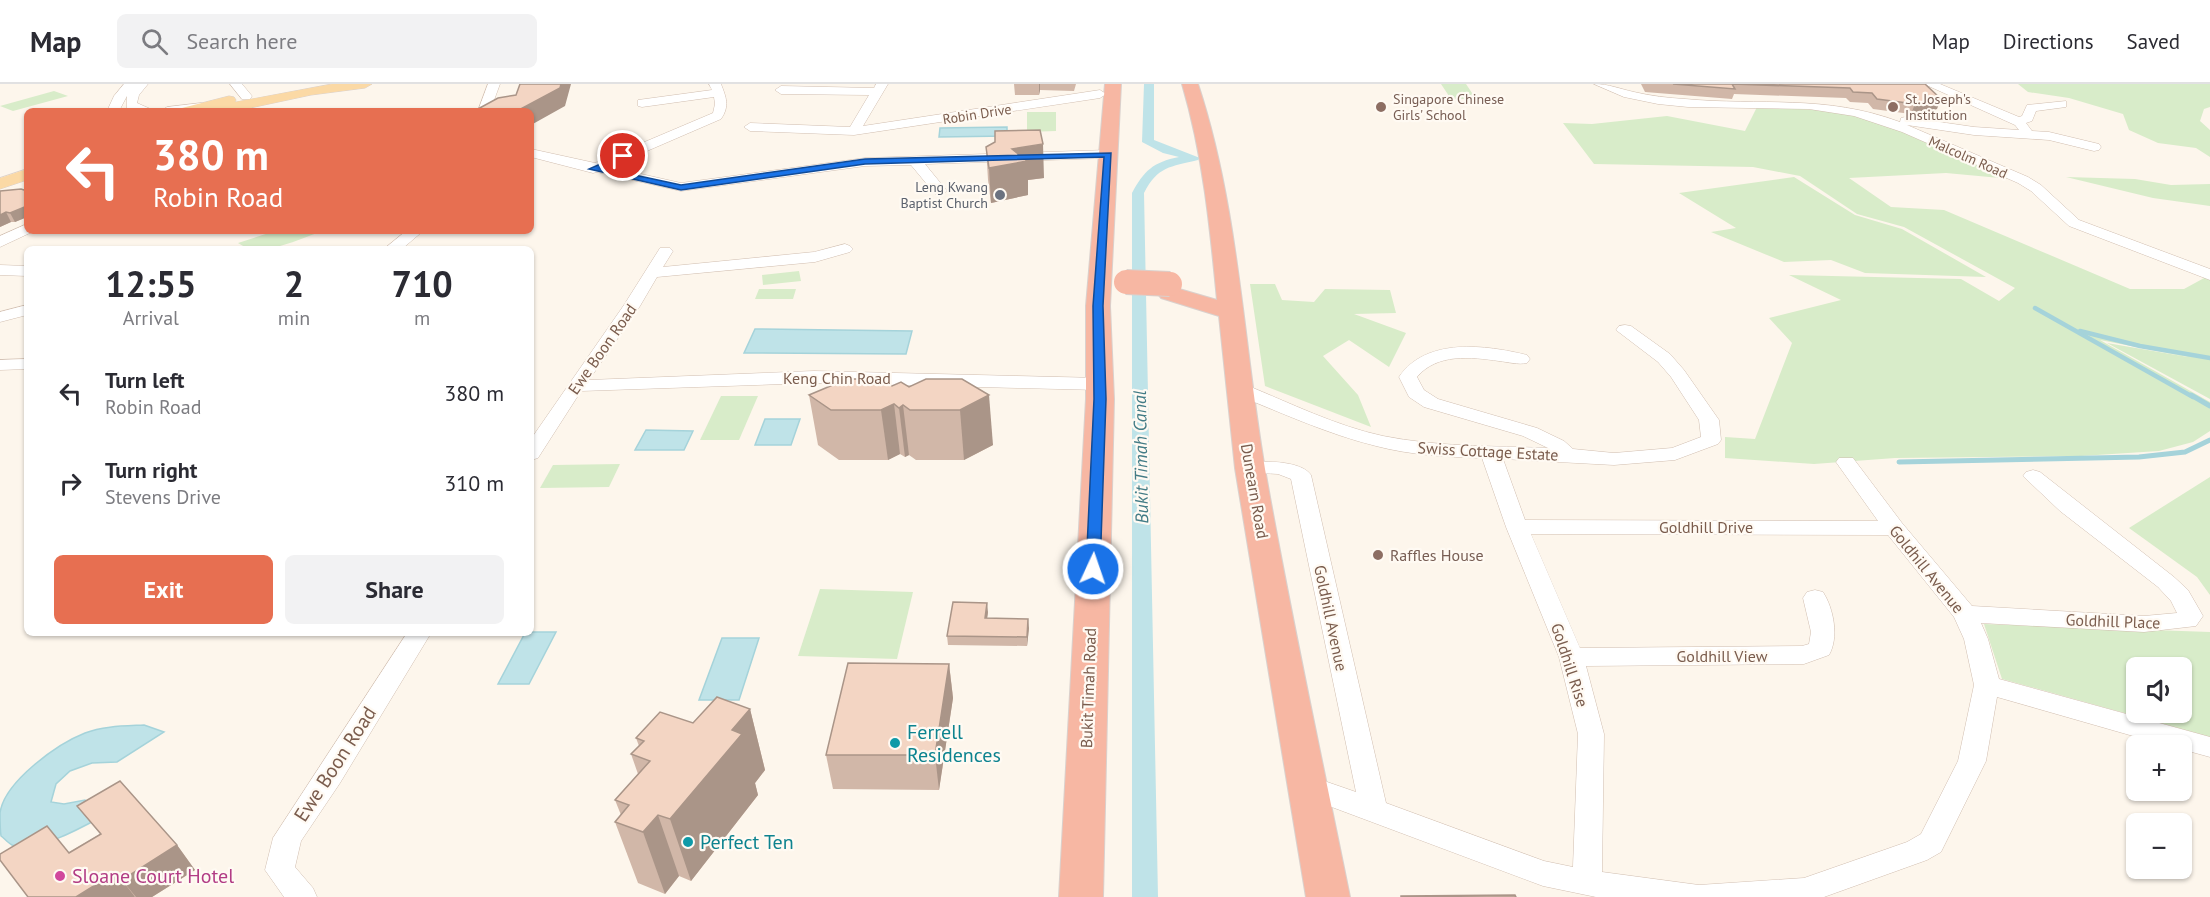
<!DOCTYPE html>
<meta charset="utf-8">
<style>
body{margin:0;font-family:"PT Sans",sans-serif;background:#f2f2f3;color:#2b2b33;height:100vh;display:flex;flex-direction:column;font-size:22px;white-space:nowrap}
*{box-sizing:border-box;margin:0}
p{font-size:20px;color:#7c7c81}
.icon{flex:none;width:33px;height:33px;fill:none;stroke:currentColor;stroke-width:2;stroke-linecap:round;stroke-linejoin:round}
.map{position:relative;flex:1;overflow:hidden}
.details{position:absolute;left:24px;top:162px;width:510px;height:390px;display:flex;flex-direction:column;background:#fff;border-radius:9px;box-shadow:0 2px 4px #0004}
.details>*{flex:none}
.guide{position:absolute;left:24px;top:24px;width:510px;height:126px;border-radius:9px;box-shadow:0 2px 4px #0004;background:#e76f51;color:#fff;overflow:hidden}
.fabs{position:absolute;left:2126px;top:573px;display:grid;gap:12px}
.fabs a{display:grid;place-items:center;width:66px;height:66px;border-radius:9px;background:#fff;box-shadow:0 2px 4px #0004;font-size:30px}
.pin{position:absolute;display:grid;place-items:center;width:51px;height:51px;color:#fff;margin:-26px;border:3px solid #fff;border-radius:50%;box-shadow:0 2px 6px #0007}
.me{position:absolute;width:66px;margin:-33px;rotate:3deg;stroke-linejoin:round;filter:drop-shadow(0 0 4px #0008)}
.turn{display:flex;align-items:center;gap:21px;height:126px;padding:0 30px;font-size:27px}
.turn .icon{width:78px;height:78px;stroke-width:2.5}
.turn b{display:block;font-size:42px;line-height:51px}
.eta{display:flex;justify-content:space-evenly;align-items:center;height:102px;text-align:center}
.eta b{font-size:36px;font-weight:700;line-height:42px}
.cta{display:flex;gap:12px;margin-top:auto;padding:12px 30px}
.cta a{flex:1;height:69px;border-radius:9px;background:#e76f51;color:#fff;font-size:24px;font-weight:700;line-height:69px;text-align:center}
.cta a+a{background:#f2f2f3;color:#2b2b33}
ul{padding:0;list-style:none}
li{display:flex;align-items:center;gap:18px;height:90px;padding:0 30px}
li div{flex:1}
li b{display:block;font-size:22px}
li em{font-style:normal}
header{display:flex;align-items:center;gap:36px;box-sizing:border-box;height:84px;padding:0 30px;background:#fff;border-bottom:2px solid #e1e1e2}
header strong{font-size:28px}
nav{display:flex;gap:33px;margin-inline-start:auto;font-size:21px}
.search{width:420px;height:54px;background:#f2f2f3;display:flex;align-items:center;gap:15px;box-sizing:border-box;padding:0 21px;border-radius:9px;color:#7c7c81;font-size:22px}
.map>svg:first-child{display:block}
.green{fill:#d8ecc9;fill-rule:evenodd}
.water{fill:#bfe3e8;stroke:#a5d3da;stroke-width:1.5}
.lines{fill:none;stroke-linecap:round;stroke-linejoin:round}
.stream-far1{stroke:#a5d3da;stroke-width:4.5}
.stream{stroke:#a5d3da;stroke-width:5}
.canal{fill:#bfe3e8;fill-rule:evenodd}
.minor-casing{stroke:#d1beb0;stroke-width:1}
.major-casing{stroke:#dad1cd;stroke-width:1}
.highway-casing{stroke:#dad1cd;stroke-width:2}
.minor{fill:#fff;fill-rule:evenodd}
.major{fill:#fbd9a5;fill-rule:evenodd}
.highway{fill:#f7b7a3;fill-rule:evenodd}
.highway-bridge-casing{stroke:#dad1cd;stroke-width:26;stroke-linecap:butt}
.highway-bridge{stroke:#f7b7a3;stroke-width:24}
.wall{fill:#d1b7a8}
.shaded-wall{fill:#aa9588}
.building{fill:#f3d5c3;stroke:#aa9588;stroke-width:1.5}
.route{fill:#1a73e8;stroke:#114b97;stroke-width:1.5}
.education-dot{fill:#8d6e63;stroke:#fffaf3;stroke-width:2}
.worship-dot{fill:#6b7280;stroke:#fffaf3;stroke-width:2}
.culture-dot{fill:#0f9aa8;stroke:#fffaf3;stroke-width:2}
.hotel-dot{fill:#d1479c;stroke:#fffaf3;stroke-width:2}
.labels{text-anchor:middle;stroke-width:4.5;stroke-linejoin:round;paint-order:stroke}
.far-education-label{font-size:14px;fill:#785e54;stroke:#fffaf3;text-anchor:start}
.far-street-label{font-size:14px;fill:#7a5c4d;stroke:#fffaf3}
.far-worship-label{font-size:14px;fill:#5b616d;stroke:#fffaf3;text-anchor:end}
.street-label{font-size:16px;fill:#7a5c4d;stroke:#fffaf3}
.education-label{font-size:16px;fill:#785e54;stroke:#fffaf3;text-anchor:start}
.water-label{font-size:18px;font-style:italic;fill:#437c86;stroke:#fffaf3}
.near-culture-label{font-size:20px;fill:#0d838f;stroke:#fffaf3;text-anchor:start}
.near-street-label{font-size:20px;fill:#7a5c4d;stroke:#fffaf3}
.near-hotel-label{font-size:20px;fill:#b23c85;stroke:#fffaf3;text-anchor:start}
</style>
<header>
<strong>Map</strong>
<div class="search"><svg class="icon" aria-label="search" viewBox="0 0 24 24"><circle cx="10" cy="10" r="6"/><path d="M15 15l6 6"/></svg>Search here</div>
<nav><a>Map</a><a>Directions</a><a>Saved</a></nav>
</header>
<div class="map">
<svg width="2210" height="813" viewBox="0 0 2210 813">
<rect width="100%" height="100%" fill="#fdf6ec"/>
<g class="green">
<path d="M1441,0H1466L1476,15H1451Z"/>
<path d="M2018,0H2210V23L2204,25L2200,37L2210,46V73L2196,64L2158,59L2129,46L2123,30L2069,14L2028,8Z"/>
<path d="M54,7L68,12L13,27L0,22Z"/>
<path d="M1757,23L1841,27L1883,37L2011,95L1946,89L1849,94L1891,123L1944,126L2130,205H2184L2206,193L2210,194V315L2107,259L2188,273L2100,256L2210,318V347L2193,358L2159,367L2081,372L1895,374L1814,380L1725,374V353L1755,355L1792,259L1769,234L1841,216L1789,191L1961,195L1999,217L2015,204L1904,143L1857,130L1800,92L1753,83L1594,80L1563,39L1592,40L1667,32L1745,47Z"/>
<path d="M1027,28H1056V47L1027,48Z"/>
<path d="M1794,93L1855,131L1902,145L1986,193L1865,189L1831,176L1784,178L1711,148L1736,144L1679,109Z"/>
<path d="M2066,93L2135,95L2171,101L2210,100V122L2153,114Z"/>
<path d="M275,147H323C298,155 262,175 238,159Z"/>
<path d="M799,187L801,197L763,201L762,191Z"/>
<path d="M1250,200H1275L1282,216L1314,218L1325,205L1390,206L1396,229L1354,230L1406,249L1389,283L1349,256L1323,272L1358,311L1371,343L1265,302Z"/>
<path d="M759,205H796L793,215H755Z"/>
<path d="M721,312H758L739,356H700Z"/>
<path d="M620,380L609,403L540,404L553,381Z"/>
<path d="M2210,393V511L2197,493L2129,444Z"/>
<path d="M820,505L913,508L897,575L798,572Z"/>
<path d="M1984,540L2210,548V653L2002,595ZM2136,584H2181V628H2136Z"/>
</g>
<g class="water">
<path d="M1007,43V52L939,53L940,44Z"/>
<path d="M755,245L912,247L906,270L744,269Z"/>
<path d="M765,335H800L791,361H755Z"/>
<path d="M646,346L693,347L684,366H635Z"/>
<path d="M531,548H556L529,600H498L525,549Z"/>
<path d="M722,554H759L739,616H699Z"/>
<path d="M144,641L164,648L117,678L92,679L70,687L56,700L51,718L64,720L85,716L101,733C81,744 34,770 12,761C8,759 4,754 1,752C0,745 0,736 0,729C4,698 57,660 85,649C103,642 124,642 144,641Z"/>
</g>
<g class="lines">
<g class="stream-far1">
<path d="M2035,224L2193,313"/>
<path d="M2080,247L2140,262L2210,274"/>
</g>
<g class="stream">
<path d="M2191,311L2210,322"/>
<path d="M1899,378L2139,373L2185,368L2210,356"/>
</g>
<path class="canal" d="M1144,0H1154V56L1200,74L1198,76C1170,83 1158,82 1144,109L1158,813H1132V109C1144,87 1153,78 1179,73L1163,69L1142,58Z"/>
<defs>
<g id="minor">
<path d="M124,0H148L139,11L137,19L155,27H137L127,24V12L119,27H107L114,12Z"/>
<path d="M230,0H242L252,12L250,15H242Z"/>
<path d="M488,0H500L490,27H478Z"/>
<path d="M709,0H721C726,13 730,22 721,35L610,83L681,99L865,74L1108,66L1115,70L1108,74L925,80L947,107L940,111L935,110L911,81L865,82L681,107L597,88L593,89L531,73V65L595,79L713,29L715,20L714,13L642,23L638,22V16L712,6Z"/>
<path d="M876,0H888L863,42L1100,6L1106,10L1100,14L854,51L750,47L744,43L750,39L850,43L869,11L781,10L775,6L781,2L874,4Z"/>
<path d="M1594,0C1609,0 1620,5 1634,8C1651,12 1668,14 1685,15C1761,22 1825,10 1900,38L1901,34L1905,33L1974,43L2019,46L2015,41L1924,0H1940L2019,33L2022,32L2027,21L2066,17V23L2036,27L2032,37L2026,39L2032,47L2049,48L2099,60L2101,63L2099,66L2094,67L2049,56L1974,51L1907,41L2028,93L2041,101L2079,136L2210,185V196L2069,142L2031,107L2018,99L1902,48L1854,32L1809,25L1688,23L1658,20L1624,13Z"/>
<path d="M201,19L205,20V26L161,27L167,23Z"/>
<path d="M27,140V147L32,148L0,163V152Z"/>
<path d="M406,147H423L402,165H384Z"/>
<path d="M845,160L850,162L853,165L850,168L815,178L657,193L640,222L589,296L814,287L1100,294L1107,296L1109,300L1107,304L1100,306L814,299L581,307L538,374L531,376V355L624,221L660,164H670L673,167L663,183L814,168Z"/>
<path d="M0,181L27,182V192L0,191Z"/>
<path d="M27,221V231L0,238V228Z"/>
<path d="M1625,241L1631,242L1670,270L1684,286L1719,336L1721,356L1718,360L1675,376L1614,381L1503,375L1525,436L1878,437L1836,378L1839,374H1853L1902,439L1972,522L2144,532L2177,529L2171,517L2158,503L2060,427L2023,392L2026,388L2033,386L2040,388L2174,493L2188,506L2203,532L2196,542L2144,548L1981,539L1988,555L1999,595L2210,653V673L2181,665V662H2168L1997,613L1986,677L1941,768L1927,776L1824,813H1596L1543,802L1297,710L1293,702L1297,694L1307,691L1356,708L1291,395L1278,390L1243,388L1240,384L1243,380C1259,376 1301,376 1311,391L1386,719L1544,777L1573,783L1578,650L1559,573L1506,443L1482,374C1447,373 1410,371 1376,362C1327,350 1280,328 1232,309L1230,305L1232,301H1246C1290,319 1336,342 1383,352C1438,363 1493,362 1548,364L1523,352L1424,323L1409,313L1399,293C1426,253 1486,261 1527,271L1530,275L1527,279C1518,281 1508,278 1499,277C1471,273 1437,269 1417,293L1424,306L1438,315L1537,344L1564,357L1573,365L1614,369L1672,364L1701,353L1699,336L1671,293L1658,278L1616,246L1619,242ZM1531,450L1888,451L1954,533L1964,555L1974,601L1958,677L1921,750L1907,758L1804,794L1699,801L1602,788L1604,650L1586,582L1804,580L1829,571C1839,554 1834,525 1823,508L1815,506L1807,508L1803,514L1811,548L1809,560L1802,562L1580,564Z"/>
<path d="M27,275V285L0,286V276Z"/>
<path d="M407,549H431L340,699L301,757L295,783L313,804L317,813H284L265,786L273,754Z"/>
</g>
<g id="major">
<path d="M332,0H372L365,4L311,11L236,27H180L182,24L229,12L234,13L236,16L235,18Z"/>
<path d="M27,85V96L0,105V94Z"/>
</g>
<g id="highway">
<path d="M1105,0H1121L1110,222L1114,315L1103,813H1059L1086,315V222Z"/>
<path d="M1182,0H1198C1239,124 1243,257 1265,385C1290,528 1321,670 1350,813H1306L1235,384L1219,232L1161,214L1157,209L1161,204L1169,202L1217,216C1210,143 1203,71 1182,0Z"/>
</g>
</defs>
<use href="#minor" class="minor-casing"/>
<use href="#major" class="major-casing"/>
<use href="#highway" class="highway-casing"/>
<use href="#minor" class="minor"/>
<use href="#major" class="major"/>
<use href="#highway" class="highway"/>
<defs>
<path id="highway-bridge" d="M1126,198L1170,200"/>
</defs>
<use href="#highway-bridge" class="highway-bridge-casing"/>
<use href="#highway-bridge" class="highway-bridge"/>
</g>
<g class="wall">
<path d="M1014,0H1076L1074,7L1040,6L1039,11H1015Z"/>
<path d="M1636,0H1925L1937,25L1911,30L1873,25L1868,19L1850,18L1846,14L1734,10L1732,15L1645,8L1641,0Z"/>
<path d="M986,63L1044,94L1028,96V111L991,119L988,96Z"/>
<path d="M0,107H27V133L15,138H11L0,143Z"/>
<path d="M962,295L993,361L964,376H916L909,371L905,373L900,370L888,376H839L818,361L809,311L909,303Z"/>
<path d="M988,528L987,534L1029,544L1027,562L948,561L947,552Z"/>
<path d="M949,580L953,614L939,706L833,705L826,671Z"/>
<path d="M750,625L765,686L755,699L758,711L691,797L679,792L665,810L638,799L615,738L621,731L615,716L638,690L631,670L639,662L636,654Z"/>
<path d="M77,722L177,761L195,786L152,813H135L69,768L100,750Z"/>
</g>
<g class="shaded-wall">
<path d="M561,0H571L565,22L531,41V27H517Z"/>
<path d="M1039,0H1040V6L1039,11Z"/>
<path d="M1941,15L1937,25L1911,30L1915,20Z"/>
<path d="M1043,60L1044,94L1028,96V111L991,119L989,84L1012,65Z"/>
<path d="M27,122V133L15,138L10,129Z"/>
<path d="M6,128L11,138L0,143V131Z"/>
<path d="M989,311L993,361L964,376L960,326Z"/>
<path d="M894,320L900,370L888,376L881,326Z"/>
<path d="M903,321L909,371L905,373L899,324Z"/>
<path d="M987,519L988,528L986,543L985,534Z"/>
<path d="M1028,535L1029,544L1027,562V553Z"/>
<path d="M949,580L953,614L939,706L935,671Z"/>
<path d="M750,625L765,686L755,699L758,711L691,797L670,735L732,646Z"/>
<path d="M658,731L679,792L665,810L643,748Z"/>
<path d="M177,761L195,786L152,813H136L122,796Z"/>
<path d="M116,788L135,813H76Z"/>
</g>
<g class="building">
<path d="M520,0H561L560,4L517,27H489L476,26L498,14L516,11Z"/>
<path d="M1673,0H1925L1941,15L1915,20L1877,15L1872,9L1853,8L1850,4L1732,0L1735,5Z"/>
<path d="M1040,46L1043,60L1012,65L1027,77L989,84L986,63L995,58V47Z"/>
<path d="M21,105L27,107V122L10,129L6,128L0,131V107Z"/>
<path d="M847,295H881L892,302L901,298L909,303L926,295H962L989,311L960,326H910L903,321L899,324L894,320L881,326H831L809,311Z"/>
<path d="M953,518L987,519L985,534L1028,535L1027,553L947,552Z"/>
<path d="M848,579L949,580L935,671H826Z"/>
<path d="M717,613L750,625L732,646L742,650L670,735L658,731L643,748L615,738L629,721L615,716L650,677L631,670L644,657L636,654L660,628L693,639Z"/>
<path d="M120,697L177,761L122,796L116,788L76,813H28L0,776V770L47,742L69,769L101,750L77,722Z"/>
<path d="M1515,811L1516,813H1401V812Z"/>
</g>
<path class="route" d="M1111,69L1103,222L1106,315L1100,485L1093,489L1086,485L1094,315L1093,222L1104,73L865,80L681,106L589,85L623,70L626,71V74L602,84L681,101L865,75Z"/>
<g class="education-dot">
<circle cx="1381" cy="23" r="6"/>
<circle cx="1893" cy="23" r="6"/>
<circle cx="1378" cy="471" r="6"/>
</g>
<circle class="worship-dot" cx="1000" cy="111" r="6"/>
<g class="culture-dot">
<circle cx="895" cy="659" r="6"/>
<circle cx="688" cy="758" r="6"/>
</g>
<circle class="hotel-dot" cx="60" cy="792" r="6"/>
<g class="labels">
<g class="far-education-label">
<text x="1393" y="20">Singapore Chinese<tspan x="1393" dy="16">Girls' School</tspan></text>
<text x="1905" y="20">St. Joseph's<tspan x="1905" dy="16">Institution</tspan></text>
</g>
<g class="far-street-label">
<text transform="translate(977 30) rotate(-9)" y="5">Robin Drive</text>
<text transform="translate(1968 73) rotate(24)" y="5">Malcolm Road</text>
</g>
<g class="far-worship-label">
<text x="988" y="108">Leng Kwang<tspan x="988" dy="16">Baptist Church</tspan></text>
</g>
<g class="street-label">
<text transform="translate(602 265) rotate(-55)" y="6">Ewe Boon Road</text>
<text x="837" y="300">Keng Chin Road</text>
<text transform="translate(1488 367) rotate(3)" y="6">Swiss Cottage Estate</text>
<text transform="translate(1255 407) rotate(80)" y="6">Dunearn Road</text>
<text x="1706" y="449">Goldhill Drive</text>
<text transform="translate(1927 485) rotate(51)" y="6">Goldhill Avenue</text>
<text transform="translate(1331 534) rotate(78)" y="6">Goldhill Avenue</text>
<text transform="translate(2113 537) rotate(2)" y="6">Goldhill Place</text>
<text x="1722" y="578">Goldhill View</text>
<text transform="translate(1570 581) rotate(72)" y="6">Goldhill Rise</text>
<text transform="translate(1088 604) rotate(-88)" y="6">Bukit Timah Road</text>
</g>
<g class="education-label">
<text x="1390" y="477">Raffles House</text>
</g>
<g class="water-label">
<text transform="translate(1141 373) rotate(-91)" y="6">Bukit Timah Canal</text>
</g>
<g class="near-culture-label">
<text x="907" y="655">Ferrell<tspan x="907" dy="23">Residences</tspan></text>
<text x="700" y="765">Perfect Ten</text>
</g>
<g class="near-street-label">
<text transform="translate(335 680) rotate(-57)" y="7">Ewe Boon Road</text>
</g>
<g class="near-hotel-label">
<text x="72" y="799">Sloane Court Hotel</text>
</g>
</g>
</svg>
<div class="fabs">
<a><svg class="icon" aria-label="sound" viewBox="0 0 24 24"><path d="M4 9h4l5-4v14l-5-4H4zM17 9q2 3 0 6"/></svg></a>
<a>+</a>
<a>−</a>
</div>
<div class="pin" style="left:623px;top:72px;background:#d93025"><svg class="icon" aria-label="arrive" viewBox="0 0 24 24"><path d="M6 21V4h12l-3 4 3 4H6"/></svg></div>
<svg class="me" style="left:1093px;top:485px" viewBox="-20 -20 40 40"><circle r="17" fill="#1a73e8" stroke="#fff" stroke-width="3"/><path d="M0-11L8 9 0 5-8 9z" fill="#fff"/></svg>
<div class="guide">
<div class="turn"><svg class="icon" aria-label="left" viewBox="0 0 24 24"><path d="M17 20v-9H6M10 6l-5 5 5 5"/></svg><div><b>380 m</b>Robin Road</div></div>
</div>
<section class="details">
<div class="eta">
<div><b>12:55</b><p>Arrival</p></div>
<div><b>2</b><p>min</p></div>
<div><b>710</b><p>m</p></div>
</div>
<ul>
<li><svg class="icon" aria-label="left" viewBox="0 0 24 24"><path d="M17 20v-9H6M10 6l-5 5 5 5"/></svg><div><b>Turn left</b><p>Robin Road</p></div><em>380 m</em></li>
<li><svg class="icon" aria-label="right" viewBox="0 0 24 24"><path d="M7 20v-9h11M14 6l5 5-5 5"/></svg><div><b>Turn right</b><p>Stevens Drive</p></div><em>310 m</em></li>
</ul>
<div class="cta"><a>Exit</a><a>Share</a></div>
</section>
</div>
